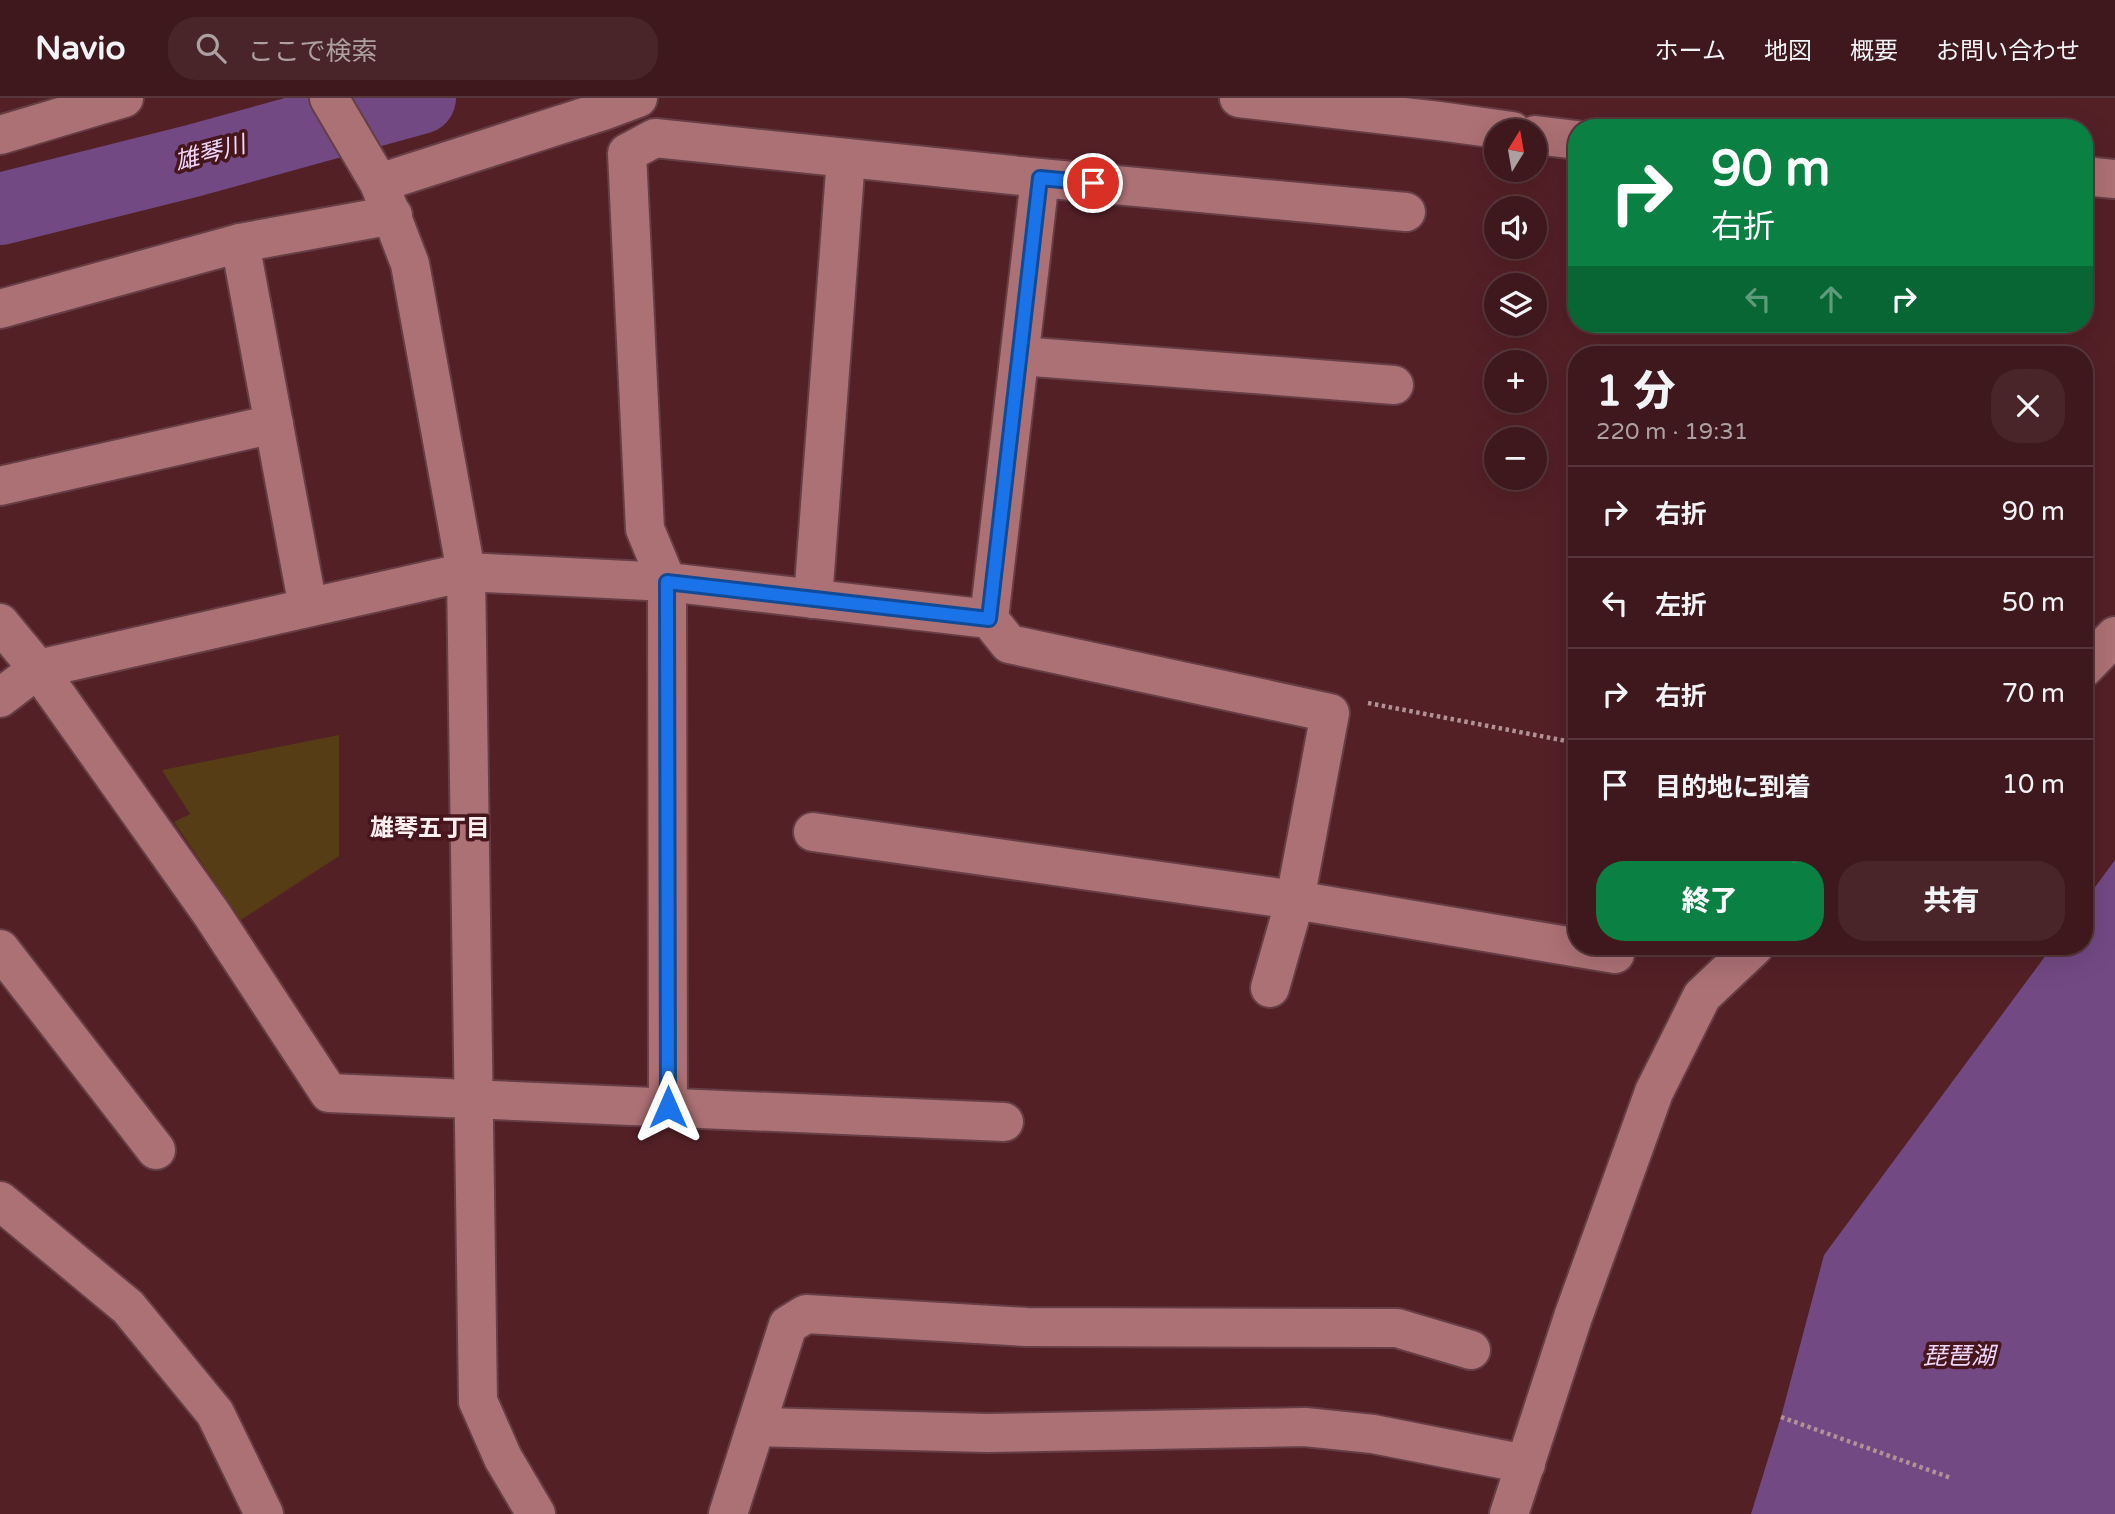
<!DOCTYPE html>
<html lang="ja">
<meta charset="utf-8">
<style>
body{margin:0;font-family:"Varela Round","Noto Sans JP",sans-serif;background:#492529;color:#f1f3f6;height:100vh;display:flex;flex-direction:column;font-size:26px;white-space:nowrap}
*{box-sizing:border-box;margin:0}
p{font-size:23px;color:#ada0a3}
.icon{flex:none;width:38px;height:38px;fill:none;stroke:currentColor;stroke-width:2;stroke-linecap:round;stroke-linejoin:round}
.map{position:relative;flex:1;overflow:hidden}
.panel{position:absolute;left:1568px;top:248px;width:525px;height:609px;display:flex;flex-direction:column;background:#3e181c;border-radius:28px;box-shadow:0 7px 28px #0002,0 0 0 2px #57373b}
.panel>*{flex:none}
.hud{position:absolute;left:1568px;top:21px;width:525px;height:214px;border-radius:28px;box-shadow:0 7px 28px #0002,0 0 0 2px #57373b;background:#0b8043;color:#fff;overflow:hidden}
.needle{width:46px;rotate:11deg}
.tools{position:absolute;left:1484px;top:21px;display:grid;gap:14px}
.tools a{display:grid;place-items:center;width:63px;height:63px;border-radius:50%;background:#3e181c;box-shadow:0 7px 28px #0002,0 0 0 2px #57373b;font-size:35px}
.pin{position:absolute;display:grid;place-items:center;width:60px;height:60px;color:#fff;margin:-30px;border:4px solid #fff;border-radius:50%;box-shadow:0 2px 7px #0007}
.me{position:absolute;width:77px;margin:-38px;rotate:0deg;stroke-linejoin:round;filter:drop-shadow(0 0 5px #0008)}
.turn{display:flex;align-items:center;gap:24px;height:147px;padding:0 28px;font-size:32px}
.turn .icon{width:91px;height:91px;stroke-width:2.5}
.turn b{display:block;font-size:49px;line-height:60px}
.lanes{display:flex;align-items:center;height:66px;padding:0 28px;background:#0003;justify-content:center;gap:35px;direction:ltr}
.lanes .off{opacity:.35}
.round{display:grid;place-items:center;flex:none;width:74px;height:74px;border-radius:28px;background:#492529}
.summary{display:flex;align-items:center;justify-content:space-between;height:119px;padding:0 28px}
h1{font-size:42px;font-weight:800;line-height:52px}
.action{display:flex;gap:14px;margin-top:auto;padding:14px 28px}
.action a{flex:1;height:80px;border-radius:28px;background:#0b8043;color:#fff;font-size:28px;font-weight:800;line-height:80px;text-align:center}
.action a+a{background:#492529;color:#f1f3f6}
ul{padding:0;list-style:none}
li{display:flex;align-items:center;gap:21px;height:91px;padding:0 28px;border-top:2px solid #57373b}
li div{flex:1}
li b{display:block;font-size:26px}
li em{font-style:normal}
header{display:flex;align-items:center;gap:42px;box-sizing:border-box;height:98px;padding:0 35px;background:#3e181c;border-bottom:2px solid #57373b}
header strong{font-size:33px}
nav{display:flex;gap:38px;margin-inline-start:auto;font-size:24px}
.search{width:490px;height:63px;background:#492529;display:flex;align-items:center;gap:18px;box-sizing:border-box;padding:0 24px;border-radius:28px;color:#ada0a3;font-size:26px}
.map>svg:first-child{display:block}
.green{fill:#563d16}
.water{fill:#734984}
.lines{fill:none;stroke-linecap:round;stroke-linejoin:round}
.river{stroke:#734984;stroke-width:72}
.minor-casing{stroke:#663e45;stroke-width:42}
.tertiary-casing{stroke:#663e45;stroke-width:42}
.path{stroke:#b19295;stroke-width:4.5;stroke-dasharray:3.5 3.5;stroke-linecap:butt}
.minor{stroke:#ac7175;stroke-width:38}
.tertiary{stroke:#ac7175;stroke-width:38}
.route-casing{stroke:#114b97;stroke-width:18}
.route{stroke:#1a73e8;stroke-width:12}
.labels{text-anchor:middle;stroke-width:7;stroke-linejoin:round;paint-order:stroke}
.water-label{font-size:24px;font-style:italic;fill:#efd7fa;stroke:#47161d}
.neighbourhood-label{font-size:24px;font-weight:bold;fill:#fef0f1;stroke:#47161d}
</style>
<header>
<strong>Navio</strong>
<div class="search"><svg class="icon" aria-label="search" viewBox="0 0 24 24"><circle cx="10" cy="10" r="6"/><path d="M15 15l6 6"/></svg>ここで検索</div>
<nav><a>ホーム</a><a>地図</a><a>概要</a><a>お問い合わせ</a></nav>
</header>
<div class="map">
<svg width="2115" height="1416" viewBox="0 0 2115 1416">
<rect width="100%" height="100%" fill="#532026"/>
<path class="green" d="M339,637V758L241,822L174,724L190,716L162,672Z"/>
<path class="water" d="M2115,762V1416H1751L1781,1319L1824,1157L2052,849H2084V804Z"/>
<g class="lines">
<path class="river" d="M0,111L192,63L420,0"/>
<defs>
<g id="minor">
<path d="M1239,0L1439,23L1512,33"/>
<path d="M0,37L124,0"/>
<path d="M1535,37L1577,42"/>
<path d="M2084,78L2115,81"/>
<path d="M379,85L603,13L638,0"/>
<path d="M240,145L308,509"/>
<path d="M0,211L240,145L393,117"/>
<path d="M1020,258L1394,287"/>
<path d="M0,388L274,326"/>
<path d="M813,501L846,60"/>
<path d="M989,521L1040,80"/>
<path d="M0,525L38,571L211,815L329,995L1004,1024"/>
<path d="M2084,570L2115,538"/>
<path d="M0,600L38,571L466,474L667,484L989,521L1009,546L1330,615L1295,802L1270,890"/>
<path d="M813,734L1295,802L1615,856"/>
<path d="M0,851L156,1052"/>
<path d="M668,1009L667,484L645,431L627,55L655,40L1040,80L1406,114"/>
<path d="M0,1103L128,1209L215,1315L264,1416"/>
<path d="M478,1303L503,1360L536,1416"/>
<path d="M757,1329L987,1335L1305,1329L1373,1336L1526,1366"/>
<path d="M728,1416L788,1227L806,1216L1027,1229L1397,1230L1471,1252"/>
<path d="M1509,1416L1573,1219L1654,994L1702,898L1754,849"/>
</g>
<path id="tertiary" d="M329,0L379,85L410,166L466,474L478,1303"/>
</defs>
<use href="#minor" class="minor-casing"/>
<use href="#tertiary" class="tertiary-casing"/>
<g class="path">
<path d="M1368,605L1577,645"/>
<path d="M1781,1319L1951,1380"/>
</g>
<use href="#minor" class="minor"/>
<use href="#tertiary" class="tertiary"/>
</g>
<g class="lines">
<defs>
<path id="route" d="M668,1009L667,484L989,521L1040,80L1093,85"/>
</defs>
<use href="#route" class="route-casing"/>
<use href="#route" class="route"/>
</g>
<g class="labels">
<g class="water-label">
<text transform="translate(210 55) rotate(-15)" y="8">雄琴川</text>
<text x="1959" y="1266">琵琶湖</text>
</g>
<g class="neighbourhood-label">
<text x="430" y="738">雄琴五丁目</text>
</g>
</g>
</svg>
<div class="tools">
<a><svg class="needle" viewBox="-14 -14 28 28"><path d="M0-13l5 13h-10z" fill="#e53935"/><path d="M0 13l5-13h-10z" fill="#ada0a3"/></svg></a>
<a><svg class="icon" aria-label="sound" viewBox="0 0 24 24"><path d="M4 9h4l5-4v14l-5-4H4zM17 9q2 3 0 6"/></svg></a>
<a><svg class="icon" aria-label="layers" viewBox="0 0 24 24"><path d="M12 4l9 5-9 5-9-5zM3 14l9 5 9-5"/></svg></a>
<a>+</a>
<a>−</a>
</div>
<div class="pin" style="left:1093px;top:85px;background:#d93025"><svg class="icon" aria-label="arrive" viewBox="0 0 24 24"><path d="M6 21V4h12l-3 4 3 4H6"/></svg></div>
<svg class="me" style="left:668px;top:1009px" viewBox="-20 -20 40 40"><path d="M0-17L14 15 0 8-14 15z" fill="#1a73e8" stroke="#fff" stroke-width="4"/></svg>
<div class="hud">
<div class="turn"><svg class="icon" aria-label="right" viewBox="0 0 24 24"><path d="M7 20v-9h11M14 6l5 5-5 5"/></svg><div><b>90 m</b>右折</div></div>
<div class="lanes"><svg class="icon off" aria-label="left" viewBox="0 0 24 24"><path d="M17 20v-9H6M10 6l-5 5 5 5"/></svg><svg class="icon off" aria-label="ahead" viewBox="0 0 24 24"><path d="M12 20V5M6 11l6-6 6 6"/></svg><svg class="icon" aria-label="right" viewBox="0 0 24 24"><path d="M7 20v-9h11M14 6l5 5-5 5"/></svg></div>
</div>
<section class="panel">
<div class="summary"><div><h1>1 分</h1><p>220 m · 19:31</p></div><a class="round"><svg class="icon" aria-label="close" viewBox="0 0 24 24"><path d="M6 6l12 12M18 6L6 18"/></svg></a></div>
<ul>
<li><svg class="icon" aria-label="right" viewBox="0 0 24 24"><path d="M7 20v-9h11M14 6l5 5-5 5"/></svg><div><b>右折</b></div><em>90 m</em></li>
<li><svg class="icon" aria-label="left" viewBox="0 0 24 24"><path d="M17 20v-9H6M10 6l-5 5 5 5"/></svg><div><b>左折</b></div><em>50 m</em></li>
<li><svg class="icon" aria-label="right" viewBox="0 0 24 24"><path d="M7 20v-9h11M14 6l5 5-5 5"/></svg><div><b>右折</b></div><em>70 m</em></li>
<li><svg class="icon" aria-label="arrive" viewBox="0 0 24 24"><path d="M6 21V4h12l-3 4 3 4H6"/></svg><div><b>目的地に到着</b></div><em>10 m</em></li>
</ul>
<div class="action"><a>終了</a><a>共有</a></div>
</section>
</div>
